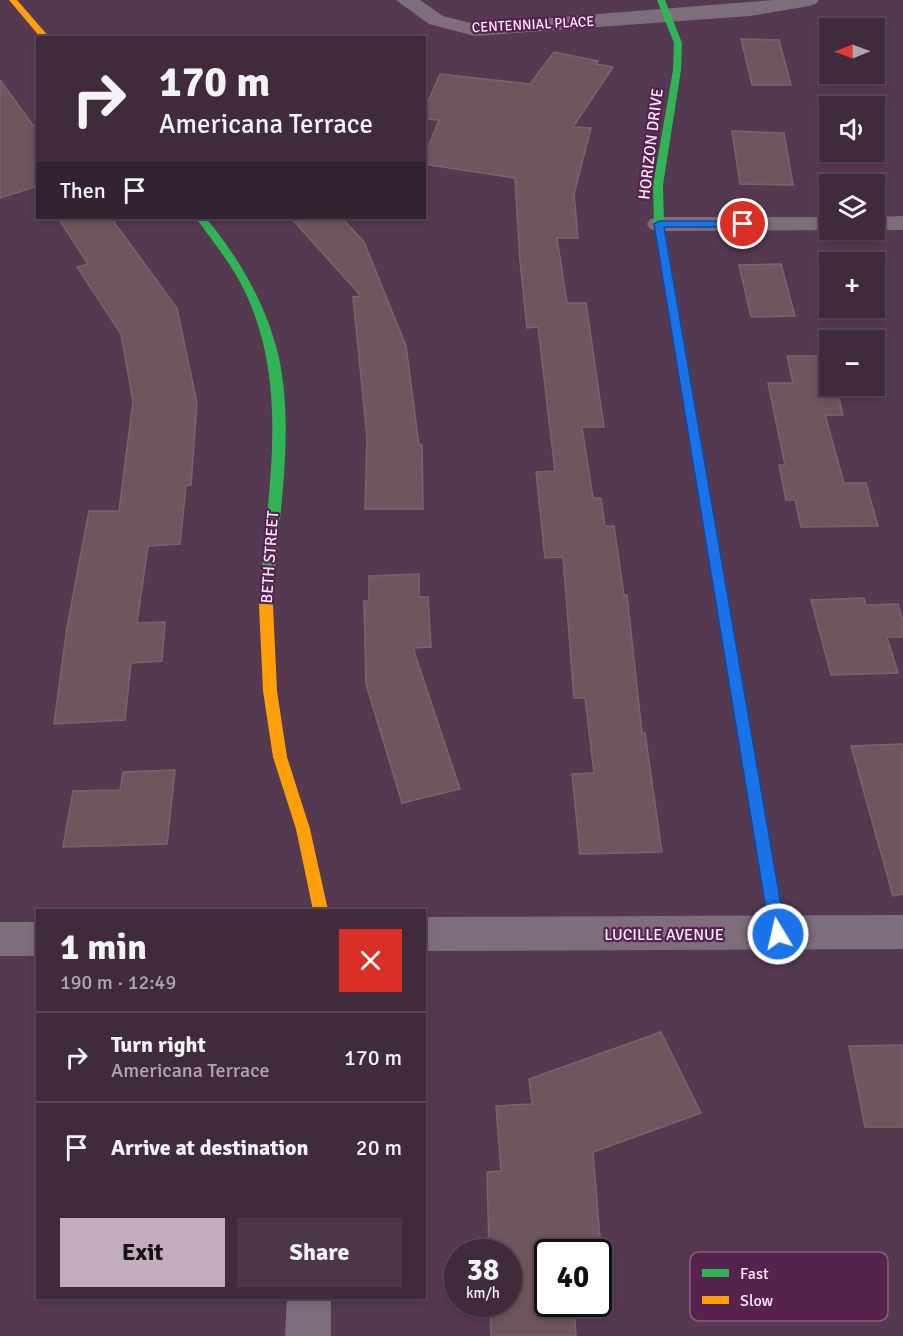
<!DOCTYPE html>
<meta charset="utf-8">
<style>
body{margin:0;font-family:Signika,sans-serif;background:#4b3748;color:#f1f3f6;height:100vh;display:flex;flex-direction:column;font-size:22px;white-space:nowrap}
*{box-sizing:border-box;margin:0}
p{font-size:20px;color:#aea7b0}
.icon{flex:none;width:33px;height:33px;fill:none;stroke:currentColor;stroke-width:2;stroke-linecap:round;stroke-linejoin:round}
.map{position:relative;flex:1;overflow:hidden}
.sheet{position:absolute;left:36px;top:909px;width:390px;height:390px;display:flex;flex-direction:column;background:#402b3d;border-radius:0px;box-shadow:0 3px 9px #0003,0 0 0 2px #594757}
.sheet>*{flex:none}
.guide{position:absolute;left:36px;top:36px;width:390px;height:183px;border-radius:0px;box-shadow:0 3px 9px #0003,0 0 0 2px #594757;background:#402b3d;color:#f1f3f6;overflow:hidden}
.needle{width:39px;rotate:269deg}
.controls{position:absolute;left:819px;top:18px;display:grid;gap:12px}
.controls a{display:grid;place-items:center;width:66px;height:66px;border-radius:0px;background:#402b3d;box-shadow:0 3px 9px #0003,0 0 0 2px #594757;font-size:30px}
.speed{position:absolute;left:444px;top:1239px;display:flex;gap:12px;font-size:30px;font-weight:700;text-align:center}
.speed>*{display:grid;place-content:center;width:78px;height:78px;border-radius:50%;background:#402b3d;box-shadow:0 3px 9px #0003,0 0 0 2px #594757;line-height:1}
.speed small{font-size:15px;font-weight:400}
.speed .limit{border:3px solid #111;border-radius:9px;background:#fff;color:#111}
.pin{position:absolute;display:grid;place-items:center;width:51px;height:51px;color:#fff;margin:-26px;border:3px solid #fff;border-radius:50%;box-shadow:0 2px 6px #0007}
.me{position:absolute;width:66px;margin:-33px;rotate:351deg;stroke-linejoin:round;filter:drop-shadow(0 0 4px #0008)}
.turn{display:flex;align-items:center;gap:21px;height:126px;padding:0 24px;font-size:27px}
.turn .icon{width:78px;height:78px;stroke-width:2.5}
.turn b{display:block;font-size:42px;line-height:51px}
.then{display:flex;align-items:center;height:57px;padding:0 24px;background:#0003;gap:12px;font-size:22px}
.round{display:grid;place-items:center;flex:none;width:63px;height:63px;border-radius:0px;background:#4b3748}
.head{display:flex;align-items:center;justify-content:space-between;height:102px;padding:0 24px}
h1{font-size:36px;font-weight:800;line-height:45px}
.primary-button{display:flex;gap:12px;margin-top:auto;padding:12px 24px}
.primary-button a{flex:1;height:69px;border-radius:0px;background:#c3acbe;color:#111;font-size:24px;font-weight:800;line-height:69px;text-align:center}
.primary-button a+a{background:#4b3748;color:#f1f3f6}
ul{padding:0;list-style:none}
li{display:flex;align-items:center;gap:18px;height:90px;padding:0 24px;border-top:2px solid #594757}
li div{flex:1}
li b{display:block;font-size:22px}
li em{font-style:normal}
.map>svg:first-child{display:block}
.building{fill:#6e565e;stroke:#7c626a;stroke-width:1.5}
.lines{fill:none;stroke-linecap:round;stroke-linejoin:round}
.street{fill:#7e6e7c;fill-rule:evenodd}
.fast{fill:#30b455;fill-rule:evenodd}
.slow{fill:#ff9f0a;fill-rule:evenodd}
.route{fill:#1a73e8;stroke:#114b97;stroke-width:1.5}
.labels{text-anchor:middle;stroke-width:4.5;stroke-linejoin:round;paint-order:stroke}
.far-street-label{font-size:14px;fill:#feeaf9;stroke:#56224e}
.street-label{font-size:16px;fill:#feeaf9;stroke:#56224e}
.key{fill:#56224e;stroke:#885e81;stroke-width:1.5}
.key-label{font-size:16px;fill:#feeaf9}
</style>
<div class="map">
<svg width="903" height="1336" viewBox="0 0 903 1336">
<rect width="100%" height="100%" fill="#553951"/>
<g class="building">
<path d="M741,39L779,40L791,85H752Z"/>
<path d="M554,52L598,61L596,64L613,67L573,127L591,128L574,194L578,238H557L567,303H586L604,427H582L593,498H601L605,526H614L624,595H627L642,733H645L662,852L580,854L572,774L594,773L585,698H574L563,557L545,558L536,472L555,471L538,327L527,328L520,261L515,178L424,164V157L439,120L424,119V111L440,74L530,84Z"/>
<path d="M0,80L38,132V186L0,198Z"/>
<path d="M732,131L784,133L793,185L740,184Z"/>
<path d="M58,218H111L177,308L197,403L191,485L186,486L180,544L148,546L137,623L165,622L162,661L131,663L125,720L54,724L67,627L89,511H119L133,401L121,334L77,267L88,264Z"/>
<path d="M291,218H342L364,242L406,346L419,445L422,444L423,509H365L367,438L353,297L361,296Z"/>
<path d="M781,264L795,316L751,317L739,265Z"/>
<path d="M787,356H829L830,386H836L843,415H825L844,483H866L878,526L801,527L795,500H786L779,465H785L768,383H793Z"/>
<path d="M419,574V597H428L431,647L413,648L460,789L402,803L366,684L364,601H369V576Z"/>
<path d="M864,598L866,605L898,604L903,622V637H887L898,673L831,675L811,600Z"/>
<path d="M903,744V894L893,896L851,746Z"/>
<path d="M175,770L167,844L63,847L73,791L120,790L123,772Z"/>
<path d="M661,1032L701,1113L593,1152L604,1288H598V1252H548V1304H574L576,1336H491L490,1304H508V1252H489L487,1172L501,1171L496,1106L532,1104L529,1079Z"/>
<path d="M903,1045V1127H865L849,1046Z"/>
</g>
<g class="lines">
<g class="street">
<path d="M396,0H420L443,16L475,24L773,0H819L816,4L809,6L750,16L475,36L429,24Z"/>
<path d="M903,216V230H866H874V217Z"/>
<path d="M659,217H830V230H838L659,231L650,229L647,224L650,219Z"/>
<path d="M903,915V949L424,951V917Z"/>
<rect x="0" y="922" width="38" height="34"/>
<path d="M287,1298H331V1336H285Z"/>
</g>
<g class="fast">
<path d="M657,0H665L682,43L681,70L663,185L664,224L716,527L710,531L704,527L654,224L653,185L673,70L674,43Z"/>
<path d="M196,218H206C240,259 267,306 279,358C296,439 276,524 273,605L266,610L259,605C265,501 292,393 246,294C233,266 214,243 196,218Z"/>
<path d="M764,842L769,844L771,848L786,934L784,939L778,941L772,939L770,934L757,848L759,844Z"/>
</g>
<g class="slow">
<path d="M9,0H17L50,38H41Z"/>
<path d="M710,523L716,527L771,848L769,852L764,854L759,852L757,848L704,527Z"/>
<path d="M266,600L273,605L277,691L287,757L310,829L328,910H313L296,829L273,757L263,691L259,605Z"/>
</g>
</g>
<path class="route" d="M659,221H743L748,224L743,227H664L786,934L784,939L778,941L772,939L770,934L654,224Z"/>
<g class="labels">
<g class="far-street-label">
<text transform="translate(533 24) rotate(-3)" y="5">CENTENNIAL PLACE</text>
</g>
<g class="street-label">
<text transform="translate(650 144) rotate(-83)" y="6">HORIZON DRIVE</text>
<text transform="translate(269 557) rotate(-86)" y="6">BETH STREET</text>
<text x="664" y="940">LUCILLE AVENUE</text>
</g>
</g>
<rect x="690" y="1252" width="198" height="69" rx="9" class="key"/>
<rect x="702" y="1269" width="27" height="8" fill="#30b455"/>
<rect x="702" y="1296" width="27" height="8" fill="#ff9f0a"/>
<g class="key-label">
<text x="740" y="1279">Fast</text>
<text x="740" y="1306">Slow</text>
</g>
</svg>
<div class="controls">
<a><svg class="needle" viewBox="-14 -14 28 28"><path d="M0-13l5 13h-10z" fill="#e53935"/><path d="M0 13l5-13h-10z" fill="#aea7b0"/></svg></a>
<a><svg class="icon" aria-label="sound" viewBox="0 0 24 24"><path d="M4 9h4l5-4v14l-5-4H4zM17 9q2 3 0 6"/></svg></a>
<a><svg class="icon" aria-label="layers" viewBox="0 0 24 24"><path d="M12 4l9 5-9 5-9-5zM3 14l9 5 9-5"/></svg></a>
<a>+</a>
<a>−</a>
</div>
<div class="speed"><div>38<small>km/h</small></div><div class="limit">40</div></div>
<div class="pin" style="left:743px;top:224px;background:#d93025"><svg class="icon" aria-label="arrive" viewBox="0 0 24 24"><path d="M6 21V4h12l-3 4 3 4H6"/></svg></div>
<svg class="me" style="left:778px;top:934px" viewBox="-20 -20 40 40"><circle r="17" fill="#1a73e8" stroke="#fff" stroke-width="3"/><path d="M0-11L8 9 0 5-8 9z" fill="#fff"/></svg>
<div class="guide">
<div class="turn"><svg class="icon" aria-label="right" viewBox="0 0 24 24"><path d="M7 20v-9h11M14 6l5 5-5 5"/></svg><div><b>170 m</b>Americana Terrace</div></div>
<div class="then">Then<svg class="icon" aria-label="arrive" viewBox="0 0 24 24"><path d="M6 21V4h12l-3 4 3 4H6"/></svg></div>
</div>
<section class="sheet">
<div class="head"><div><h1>1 min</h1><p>190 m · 12:49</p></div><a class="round" style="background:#d93025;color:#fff"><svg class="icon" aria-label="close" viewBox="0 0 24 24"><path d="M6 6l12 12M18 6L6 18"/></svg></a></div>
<ul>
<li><svg class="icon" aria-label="right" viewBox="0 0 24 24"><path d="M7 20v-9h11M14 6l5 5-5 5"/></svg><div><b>Turn right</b><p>Americana Terrace</p></div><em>170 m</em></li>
<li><svg class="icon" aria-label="arrive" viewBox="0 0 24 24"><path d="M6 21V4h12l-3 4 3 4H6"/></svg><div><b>Arrive at destination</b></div><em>20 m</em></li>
</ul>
<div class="primary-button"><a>Exit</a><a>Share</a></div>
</section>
</div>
